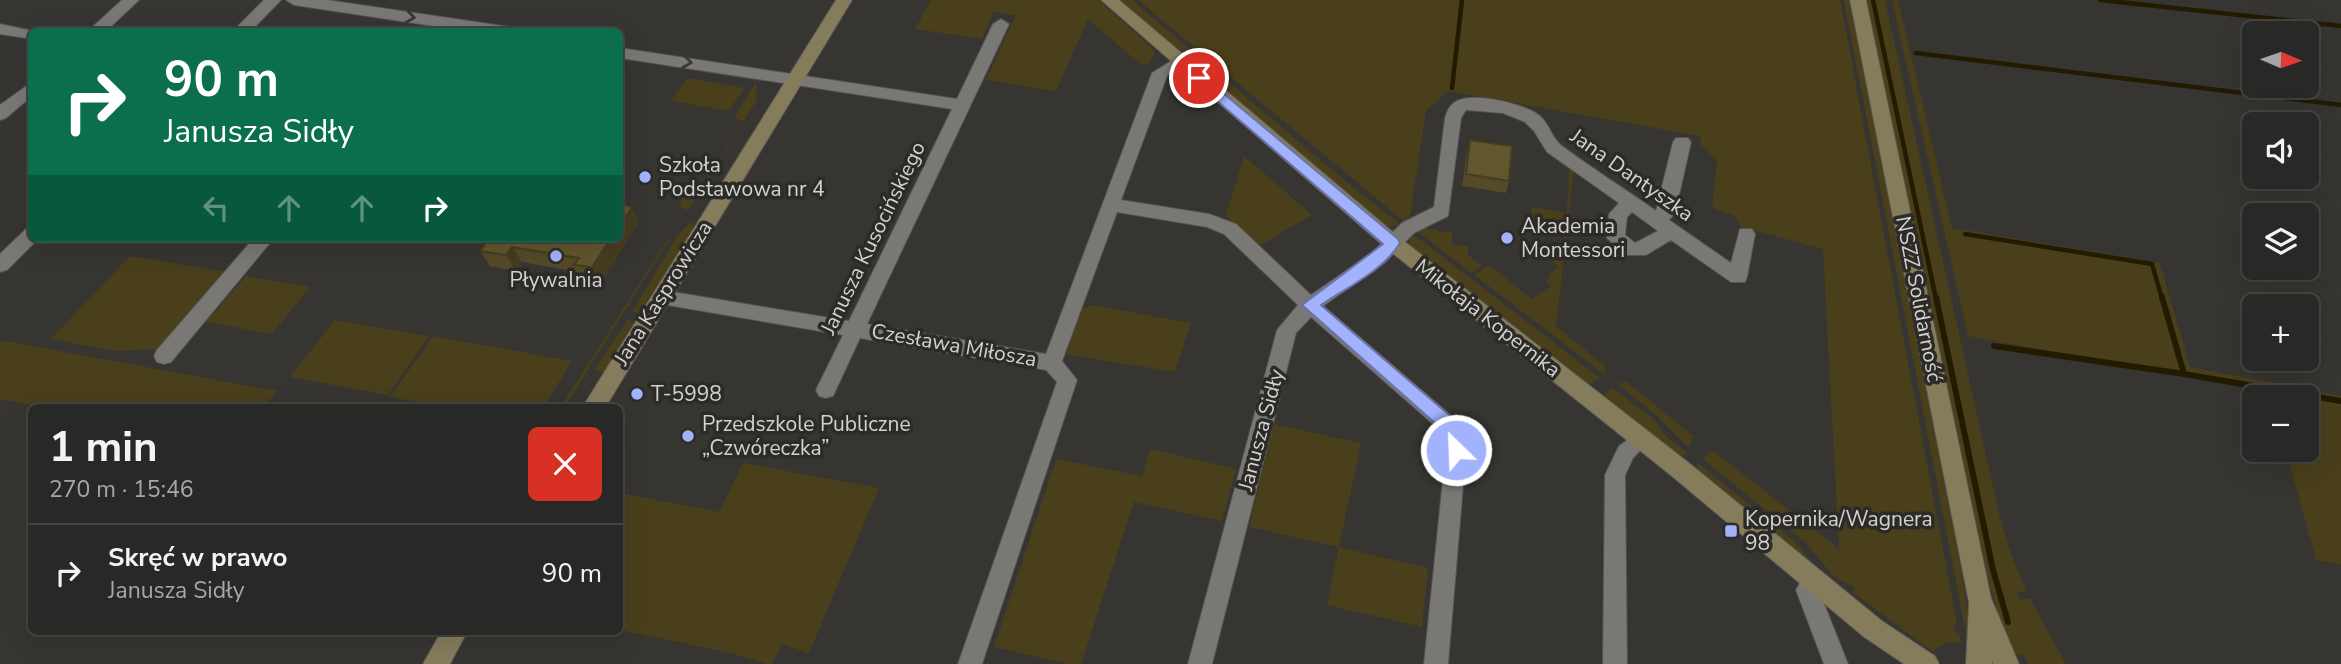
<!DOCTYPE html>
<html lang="pl">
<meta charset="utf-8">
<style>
body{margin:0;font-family:"Nunito Sans",sans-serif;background:#30302e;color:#f1f3f6;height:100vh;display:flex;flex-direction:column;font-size:26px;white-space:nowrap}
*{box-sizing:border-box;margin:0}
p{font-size:23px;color:#a5a6a7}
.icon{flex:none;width:38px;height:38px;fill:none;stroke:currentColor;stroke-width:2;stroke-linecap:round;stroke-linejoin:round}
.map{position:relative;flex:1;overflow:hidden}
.details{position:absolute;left:28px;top:404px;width:595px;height:231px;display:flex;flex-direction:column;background:#282826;border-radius:10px;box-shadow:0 7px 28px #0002,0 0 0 2px #444443}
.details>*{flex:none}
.top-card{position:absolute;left:28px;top:28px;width:595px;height:214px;border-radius:10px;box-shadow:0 7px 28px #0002,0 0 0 2px #444443;background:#0b6e4f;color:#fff;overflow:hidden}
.needle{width:46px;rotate:92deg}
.tools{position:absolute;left:2242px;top:21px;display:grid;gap:14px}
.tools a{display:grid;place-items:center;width:77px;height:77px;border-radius:10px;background:#282826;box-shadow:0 7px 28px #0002,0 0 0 2px #444443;font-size:35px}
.pin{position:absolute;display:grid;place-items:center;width:60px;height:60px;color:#fff;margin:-30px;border:4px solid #fff;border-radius:50%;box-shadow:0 2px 7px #0007}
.me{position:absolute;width:77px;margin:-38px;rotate:336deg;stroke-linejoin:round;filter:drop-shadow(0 0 5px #0008)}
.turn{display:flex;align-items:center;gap:24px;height:147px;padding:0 21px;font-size:32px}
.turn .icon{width:91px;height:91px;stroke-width:2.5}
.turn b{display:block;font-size:49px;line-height:60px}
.lanes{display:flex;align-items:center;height:66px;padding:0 21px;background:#0003;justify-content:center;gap:35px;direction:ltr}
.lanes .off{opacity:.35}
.round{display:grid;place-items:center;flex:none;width:74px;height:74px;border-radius:10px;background:#30302e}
.overview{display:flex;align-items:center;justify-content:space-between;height:119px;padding:0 21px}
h1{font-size:42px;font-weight:700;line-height:52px}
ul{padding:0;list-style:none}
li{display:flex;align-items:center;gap:21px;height:98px;padding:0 21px;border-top:2px solid #444443}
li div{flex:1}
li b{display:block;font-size:26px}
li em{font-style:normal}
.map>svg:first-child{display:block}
.green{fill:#493f1b}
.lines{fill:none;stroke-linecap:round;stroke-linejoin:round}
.stream-far1{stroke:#231b00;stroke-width:4.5}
.stream{stroke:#231b00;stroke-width:6}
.street-casing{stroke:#545351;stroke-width:2}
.secondary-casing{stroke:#545351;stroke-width:2}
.street{fill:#797875;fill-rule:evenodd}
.secondary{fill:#857c5c;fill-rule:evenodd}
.wall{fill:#544a28}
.shaded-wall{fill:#453c20}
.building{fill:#62562e;stroke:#453c20;stroke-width:2}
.oneway{stroke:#383734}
.route{fill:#a2b2fd;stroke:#6974a4;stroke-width:2}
.poi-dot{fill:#a2b2fd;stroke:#2c2b28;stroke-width:2.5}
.labels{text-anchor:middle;stroke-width:7;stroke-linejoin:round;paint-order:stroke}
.poi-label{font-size:21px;fill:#d3d2d1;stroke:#2c2b28;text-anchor:start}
.street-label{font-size:21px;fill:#d3d2d1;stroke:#2c2b28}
</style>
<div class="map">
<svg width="2341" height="664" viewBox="0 0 2341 664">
<rect width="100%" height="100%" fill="#363532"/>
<g class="green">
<path d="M931,0H1098L1154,50V56L1148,64H1140L1088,19L1056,91L986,80L1016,15L993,12L982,39L915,29Z"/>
<path d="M1118,0H1132L1345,181L1401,225L1386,227Z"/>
<path d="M1138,0H1840L1957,624H1953L1955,632L1959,633L1961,643H1946L1932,651L1852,592L1855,588L1832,575L1806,543L1703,459L1712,450L1839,549L1823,249L1741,227L1734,215L1712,208L1717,160L1701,145L1700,136L1448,91L1426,111L1410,215L1406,223Z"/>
<path d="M1844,0H1850L1961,568L1972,645L1968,644Z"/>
<path d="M1866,0H1885L1999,514L2010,551L2026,591L2017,592L2020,599H2030L2066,664H2029L2024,656L2009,652L1982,557Z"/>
<path d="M1892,0H1898L1952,228L2160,263L2190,367L2341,396V565L2316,560L2286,450H2306V397H2272L2270,391L1968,336Z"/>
<path d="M687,78L744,88L729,111L671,101Z"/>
<path d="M756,82L757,100L688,210L682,208L679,203L683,197L693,199L743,121L734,118Z"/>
<path d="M1553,151L1574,168L1556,326L1605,366L1604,374L1474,275L1489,265L1532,299L1551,286L1546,281L1550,278L1547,276L1559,267L1548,258L1560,250L1555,245L1564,239V234L1548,221L1538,228L1531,224L1532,207L1567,213L1569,168L1549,153Z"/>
<path d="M1244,156L1312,215L1259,246L1226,216Z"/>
<path d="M688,221L672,235L564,408H560L669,237Z"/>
<path d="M692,221L693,231L639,313L632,312L677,236Z"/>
<path d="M1420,227L1452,233V244L1468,246V255L1482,266L1471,273L1416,230Z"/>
<path d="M1412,233L1600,378L1591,384L1583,383L1412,251L1409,244Z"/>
<path d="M130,256L225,272L157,349L115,351L51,339Z"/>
<path d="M246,276L310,287L272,334L206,322Z"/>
<path d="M1092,305L1191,323L1175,372L1066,354L1082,309Z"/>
<path d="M335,320L429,336L388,395L290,377Z"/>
<path d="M628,320L634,321L605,372L594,370Z"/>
<path d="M433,336L572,361L543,408H447L390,397Z"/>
<path d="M0,340L277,391L264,408H46L0,399Z"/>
<path d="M1627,382L1693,436L1689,448L1654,413L1617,384Z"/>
<path d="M1613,388L1652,418L1668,438L1687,453L1676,458L1604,400L1606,393Z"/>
<path d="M1274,424L1361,443L1339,547L1428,568L1422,627L1327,605L1339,547L1249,527Z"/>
<path d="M1150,449L1236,469L1222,521L1134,502L1081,664H1068L994,647L1056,459L1142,476Z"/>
<path d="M743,463L879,488L809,653L782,644L772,664H766L731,653L620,630V493L719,512Z"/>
<path d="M1698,463L1793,540L1819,570L1928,655L1926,658L1696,474Z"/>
</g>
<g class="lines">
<g class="stream-far1">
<path d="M1873,0L1936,299"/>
<path d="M2100,0L2341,26"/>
<path d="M1916,53L2341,105"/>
<path d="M1452,88L1462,0"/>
<path d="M1965,234L2152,264L2162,299"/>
</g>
<g class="stream">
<path d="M1936,297L1993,570L2008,622"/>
<path d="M2162,297L2184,374L2341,401"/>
<path d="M1994,346L2184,374"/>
</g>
<defs>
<g id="street">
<path d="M122,0H139L105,32H87Z"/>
<path d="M264,0H281L250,32H232Z"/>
<path d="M286,0H327L510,27L518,32H473L294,5Z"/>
<path d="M1001,19L1009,24L867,324L1046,354L1152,73L1179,56L1187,61L1167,76L1121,200L1209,214L1236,224L1311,295L1372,253L1402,223L1434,207L1445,118C1447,111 1450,104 1457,101C1475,92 1525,104 1540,116C1550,125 1552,139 1562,146C1593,169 1625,189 1656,211L1673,142L1676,138H1688L1691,142L1675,213L1669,220L1731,263L1740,229H1752L1755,234L1747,277L1745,282H1731L1671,240L1646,255H1625L1607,238L1609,214L1619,203L1547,152L1534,131L1525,122L1503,113L1466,110L1461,118L1448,216L1414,233L1384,263L1323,306L1457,421L1466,450L1448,664H1424L1446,450L1441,431L1311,317L1296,333L1212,664H1188L1277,330L1298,305L1224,234L1207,227L1117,212L1062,361L1077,380L982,664H958L1057,382L1046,370L860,338L833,396L826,398L819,396L816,390L843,335L661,304L654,302L652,297L654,292L661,290L849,321L952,109L620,58V48L957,99L993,24ZM1632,212L1658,231L1635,243L1625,235L1627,217Z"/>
<path d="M0,24L38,32H32V39L0,34Z"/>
<path d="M32,82V96L6,118L0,120V105Z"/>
<path d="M32,227V238L38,239L7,270L0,272V254L26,229Z"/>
<path d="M254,238H274L171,362L164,364L157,362L154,356L157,350Z"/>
<path d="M1641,430L1648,433L1651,439L1633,458L1625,475L1627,664H1603L1605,475L1619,446Z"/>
<path d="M1813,571L1821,574L1824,581L1819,591L1848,664H1824L1796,590L1805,574Z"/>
</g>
<g id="secondary">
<path d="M836,0H852L605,408H582Z"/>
<path d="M1101,0H1119L1400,238L1689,463L1882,621L1935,656L1939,664H1904L1864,637L1673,477L1386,248Z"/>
<path d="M1850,0H1866L1991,598L2019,664H1993L1992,660V664H1966L1969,603Z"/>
<path d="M441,632H467L450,664H423Z"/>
</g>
</defs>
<use href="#street" class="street-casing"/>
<use href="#secondary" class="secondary-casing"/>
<use href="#street" class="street"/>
<use href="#secondary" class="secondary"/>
</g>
<g class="wall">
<path d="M1470,140L1509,181L1506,193L1462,186L1467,152Z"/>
<path d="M639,222L601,283L583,280L578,272L522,262L516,271L490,266L480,251Z"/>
</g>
<g class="shaded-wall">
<path d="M632,207L639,222L601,283L592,267L611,238H620V225Z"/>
<path d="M512,247L522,262L516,271L506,255Z"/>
</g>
<g class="building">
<path d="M1470,140L1512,146L1509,181L1466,174Z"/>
<path d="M620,204L632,207L620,225Z"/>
<path d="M490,238H611L592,267L574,265L579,258L512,247L506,255L480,251Z"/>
</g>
<defs><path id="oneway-chevron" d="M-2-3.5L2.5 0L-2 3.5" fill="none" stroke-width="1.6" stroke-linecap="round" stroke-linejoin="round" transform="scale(1.75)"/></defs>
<g class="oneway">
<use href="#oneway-chevron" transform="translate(410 17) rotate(8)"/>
<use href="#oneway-chevron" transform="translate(687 62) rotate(8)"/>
</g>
<path class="route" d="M1199,73L1398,239L1400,243C1384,270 1346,288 1321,305L1448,414L1458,428L1464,450L1462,455L1456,457L1450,455L1442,431L1436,424L1302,305L1383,244L1194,81V75Z"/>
<g class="poi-dot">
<circle cx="645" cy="177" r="7"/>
<circle cx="1507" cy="238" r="7"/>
<circle cx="556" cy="256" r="7"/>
<circle cx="637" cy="394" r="7"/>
<circle cx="688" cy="436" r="7"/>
<rect x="1724" y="524" width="14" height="14" rx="3.5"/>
</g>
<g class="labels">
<g class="poi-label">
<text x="659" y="172">Szkoła<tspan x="659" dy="24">Podstawowa nr 4</tspan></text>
<text x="1521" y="233">Akademia<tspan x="1521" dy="24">Montessori</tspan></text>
<text x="556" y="287" text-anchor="middle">Pływalnia</text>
<text x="651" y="401">T-5998</text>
<text x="702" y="431">Przedszkole Publiczne<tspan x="702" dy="24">„Czwóreczka”</tspan></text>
<text x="1745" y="526">Kopernika/Wagnera<tspan x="1745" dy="24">98</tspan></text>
</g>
<g class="street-label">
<text transform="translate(1632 175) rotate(35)" y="7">Jana Dantyszka</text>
<text transform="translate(873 238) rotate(-64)" y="7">Janusza Kusocińskiego</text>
<text transform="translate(663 293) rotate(-58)" y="7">Jana Kasprowicza</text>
<text transform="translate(1919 299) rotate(79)" y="7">NSZZ Solidarność</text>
<text transform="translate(1488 318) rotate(38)" y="7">Mikołaja Kopernika</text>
<text transform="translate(954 345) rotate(10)" y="7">Czesława Miłosza</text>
<text transform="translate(1261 430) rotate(-75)" y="7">Janusza Sidły</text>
</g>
</g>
</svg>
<div class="tools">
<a><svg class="needle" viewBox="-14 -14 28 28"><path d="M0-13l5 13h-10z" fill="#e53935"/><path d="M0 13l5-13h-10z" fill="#a5a6a7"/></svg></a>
<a><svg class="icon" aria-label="sound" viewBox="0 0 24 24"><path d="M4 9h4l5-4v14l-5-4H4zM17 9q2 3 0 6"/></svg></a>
<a><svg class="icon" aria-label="layers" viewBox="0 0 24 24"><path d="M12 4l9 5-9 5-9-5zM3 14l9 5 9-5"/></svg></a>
<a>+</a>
<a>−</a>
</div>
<div class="pin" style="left:1199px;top:78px;background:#d93025"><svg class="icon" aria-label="arrive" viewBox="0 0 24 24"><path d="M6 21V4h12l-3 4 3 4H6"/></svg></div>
<svg class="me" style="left:1456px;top:450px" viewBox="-20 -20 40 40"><circle r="17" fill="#a2b2fd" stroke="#fff" stroke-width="3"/><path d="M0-11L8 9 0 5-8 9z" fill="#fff"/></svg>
<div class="top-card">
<div class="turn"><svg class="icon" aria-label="right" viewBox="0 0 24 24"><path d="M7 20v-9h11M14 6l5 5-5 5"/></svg><div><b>90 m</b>Janusza Sidły</div></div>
<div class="lanes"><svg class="icon off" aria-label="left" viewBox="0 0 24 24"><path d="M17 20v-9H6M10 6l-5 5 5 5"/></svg><svg class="icon off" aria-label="ahead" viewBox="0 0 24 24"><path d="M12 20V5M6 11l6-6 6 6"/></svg><svg class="icon off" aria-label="ahead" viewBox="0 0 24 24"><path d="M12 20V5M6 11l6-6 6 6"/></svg><svg class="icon" aria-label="right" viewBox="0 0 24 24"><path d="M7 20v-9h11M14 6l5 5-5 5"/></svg></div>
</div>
<section class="details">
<div class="overview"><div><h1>1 min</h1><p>270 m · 15:46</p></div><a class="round" style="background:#d93025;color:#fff"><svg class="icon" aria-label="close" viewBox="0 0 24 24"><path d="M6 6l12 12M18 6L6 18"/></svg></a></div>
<ul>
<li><svg class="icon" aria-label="right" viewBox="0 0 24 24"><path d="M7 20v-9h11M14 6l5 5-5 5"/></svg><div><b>Skręć w prawo</b><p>Janusza Sidły</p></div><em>90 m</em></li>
</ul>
</section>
</div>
